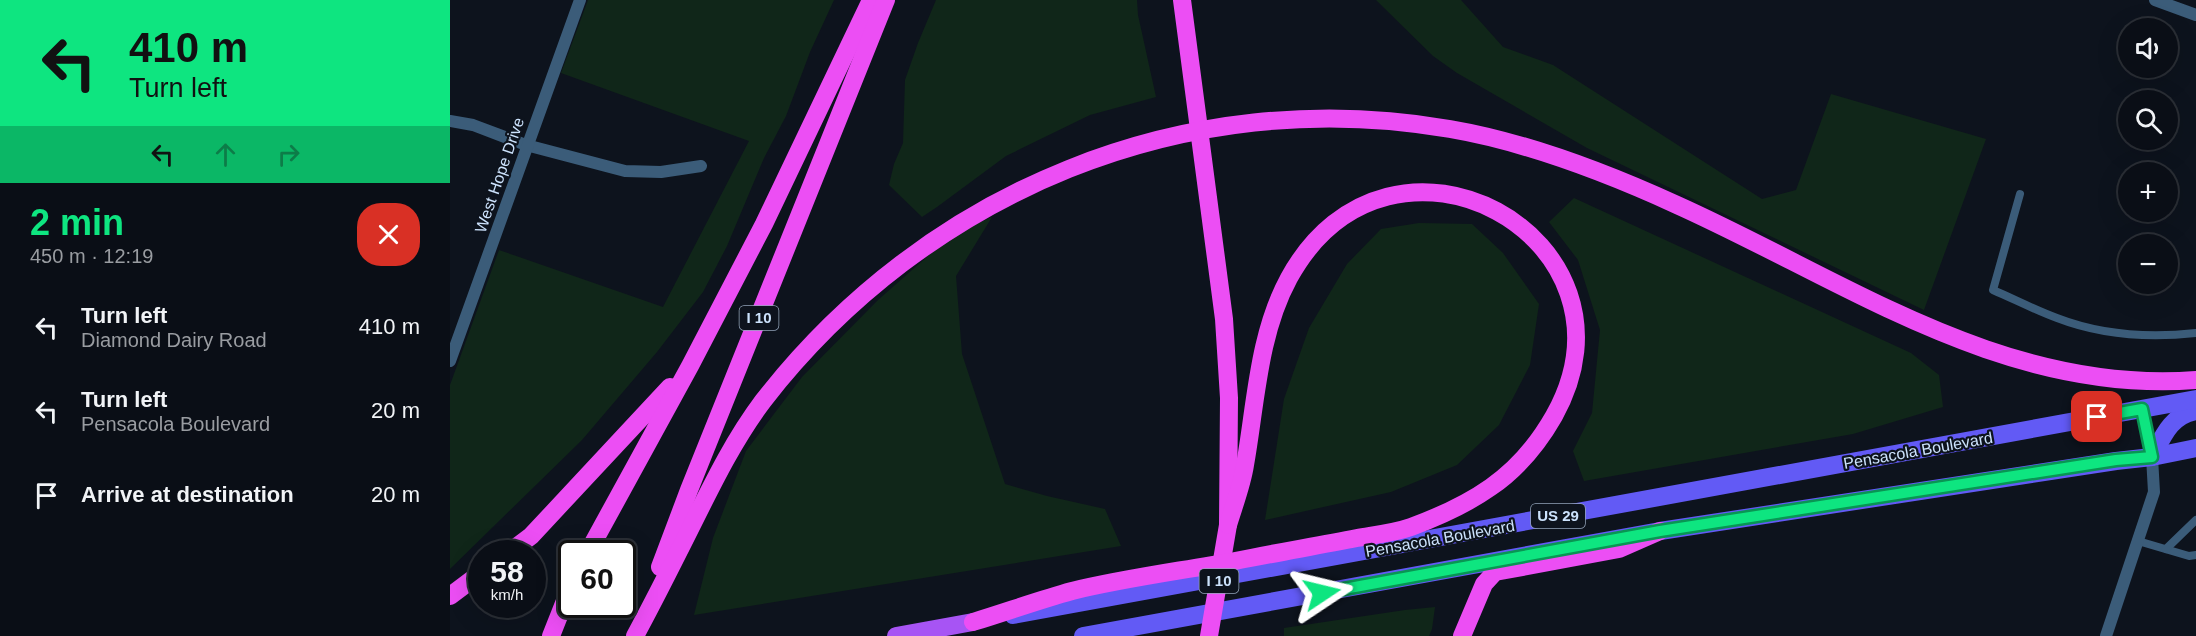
<!DOCTYPE html>
<meta charset="utf-8">
<style>
body{margin:0;font-family:Helvetica,sans-serif;background:#13171f;color:#f1f3f6;height:100vh;display:flex;flex-direction:column;font-size:22px;white-space:nowrap}
*{box-sizing:border-box;margin:0}
p{font-size:20px;color:#999ca1}
.icon{flex:none;width:33px;height:33px;fill:none;stroke:currentColor;stroke-width:2;stroke-linecap:round;stroke-linejoin:round}
.map{position:relative;flex:1;overflow:hidden}
.details{display:flex;flex-direction:column;background:#0a0e16;width:450px}
.details>*{flex:none}
.guide{background:#0ee580;color:#111;overflow:hidden}
.tools{position:absolute;left:1668px;top:18px;display:grid;gap:12px}
.tools a{display:grid;place-items:center;width:60px;height:60px;border-radius:50%;background:#0a0e16;box-shadow:0 6px 24px #0002,0 0 0 2px #2a2e35;font-size:30px}
.speed{position:absolute;left:18px;top:540px;display:flex;gap:12px;font-size:30px;font-weight:700;text-align:center}
.speed>*{display:grid;place-content:center;width:78px;height:78px;border-radius:50%;background:#0a0e16;box-shadow:0 6px 24px #0002,0 0 0 2px #2a2e35;line-height:1}
.speed small{font-size:15px;font-weight:400}
.speed .limit{border:3px solid #111;border-radius:9px;background:#fff;color:#111}
.pin{position:absolute;display:grid;place-items:center;width:51px;height:51px;color:#fff;margin:-26px;border-radius:12px;box-shadow:0 3px 9px #0006}
.me{position:absolute;width:66px;margin:-33px;rotate:80deg;stroke-linejoin:round;filter:drop-shadow(0 0 4px #0008)}
.turn{display:flex;align-items:center;gap:21px;height:126px;padding:0 30px;font-size:27px}
.turn .icon{width:78px;height:78px;stroke-width:2.5}
.turn b{display:block;font-size:42px;line-height:51px}
.lanes{display:flex;align-items:center;height:57px;padding:0 30px;background:#0003;justify-content:center;gap:30px;direction:ltr}
.lanes .off{opacity:.35}
.round{display:grid;place-items:center;flex:none;width:63px;height:63px;border-radius:24px;background:#13171f}
.headline{display:flex;align-items:center;justify-content:space-between;height:102px;padding:0 30px}
h1{font-size:36px;font-weight:800;line-height:45px;color:#0ee580}
ul{padding:0;list-style:none}
li{display:flex;align-items:center;gap:18px;height:84px;padding:0 30px}
li div{flex:1}
li b{display:block;font-size:22px}
li em{font-style:normal}
main{display:flex;flex:1;min-height:0}
.map>svg:first-child{display:block}
.green{fill:#102619}
.lines{fill:none;stroke-linecap:round;stroke-linejoin:round}
.service{stroke:#3b5c79;stroke-width:8}
.minor{stroke:#3b5c79;stroke-width:12}
.tertiary{stroke:#3b5c79;stroke-width:12}
.primary{stroke:#625af5;stroke-width:18}
.trunk{stroke:#a754f4;stroke-width:18}
.motorway{stroke:#ec4ef4;stroke-width:18}
.route-casing{stroke:#099553;stroke-width:15}
.route{stroke:#0ee580;stroke-width:10}
.labels{text-anchor:middle;stroke-width:4.5;stroke-linejoin:round;paint-order:stroke}
.shield{fill:#0d131d;stroke:#93a4b9;stroke-width:1.5}
.shield-label{font-size:15px;font-weight:bold;fill:#cce2fc}
.street-label{font-size:16px;fill:#cce2fc;stroke:#0d131d}
</style>
<main>
<section class="details">
<div class="guide">
<div class="turn"><svg class="icon" aria-label="left" viewBox="0 0 24 24"><path d="M17 20v-9H6M10 6l-5 5 5 5"/></svg><div><b>410 m</b>Turn left</div></div>
<div class="lanes"><svg class="icon" aria-label="left" viewBox="0 0 24 24"><path d="M17 20v-9H6M10 6l-5 5 5 5"/></svg><svg class="icon off" aria-label="ahead" viewBox="0 0 24 24"><path d="M12 20V5M6 11l6-6 6 6"/></svg><svg class="icon off" aria-label="right" viewBox="0 0 24 24"><path d="M7 20v-9h11M14 6l5 5-5 5"/></svg></div>
</div>
<div class="headline"><div><h1>2 min</h1><p>450 m · 12:19</p></div><a class="round" style="background:#d93025;color:#fff"><svg class="icon" aria-label="close" viewBox="0 0 24 24"><path d="M6 6l12 12M18 6L6 18"/></svg></a></div>
<ul>
<li><svg class="icon" aria-label="left" viewBox="0 0 24 24"><path d="M17 20v-9H6M10 6l-5 5 5 5"/></svg><div><b>Turn left</b><p>Diamond Dairy Road</p></div><em>410 m</em></li>
<li><svg class="icon" aria-label="left" viewBox="0 0 24 24"><path d="M17 20v-9H6M10 6l-5 5 5 5"/></svg><div><b>Turn left</b><p>Pensacola Boulevard</p></div><em>20 m</em></li>
<li><svg class="icon" aria-label="arrive" viewBox="0 0 24 24"><path d="M6 21V4h12l-3 4 3 4H6"/></svg><div><b>Arrive at destination</b></div><em>20 m</em></li>
</ul>
</section>
<div class="map">
<svg width="1746" height="636" viewBox="0 0 1746 636">
<rect width="100%" height="100%" fill="#0d131d"/>
<g class="green">
<path d="M138,0H384L360,52L336,116L314,158L277,246L253,292L207,352L132,440L0,569V385L49,250L213,307L299,141L111,73Z"/>
<path d="M486,0H687L688,15L706,97L640,115L556,156L487,207L472,217L439,185L444,164L453,143L455,80L468,43Z"/>
<path d="M926,0H1011L1053,47L1103,65L1312,199L1346,190L1381,94L1536,139L1474,310L1137,148L1007,73L983,56Z"/>
<path d="M1124,198L1461,353L1489,375L1493,407L1403,434L1134,481L1123,451L1142,413L1150,330L1128,260L1099,222Z"/>
<path d="M542,217L506,276L512,354L555,484L597,496L655,509L671,546L244,615L263,538L296,451L352,377L428,300L495,241L517,228Z"/>
<path d="M969,223L1022,224L1053,253L1089,304L1080,365L1049,425L1007,465L941,492L815,520L834,399L859,328L897,264L931,229Z"/>
<path d="M985,607L982,629L979,636H834V628L955,610Z"/>
</g>
<g class="lines">
<g class="service">
<path d="M1570,194L1543,290C1564,299 1585,310 1607,318C1651,335 1700,338 1746,333"/>
<path d="M1688,541L1739,556L1746,555"/>
<path d="M1716,549L1746,520"/>
</g>
<g class="minor">
<path d="M1705,0L1746,15"/>
<path d="M0,121L23,125L76,145L175,171L211,172L251,166"/>
<path d="M0,361L130,0"/>
</g>
<path class="tertiary" d="M1656,636L1704,492L1702,457L1692,409"/>
<g class="primary">
<path d="M1702,457C1713,436 1721,415 1746,411"/>
<path d="M563,615L1746,399"/>
<path d="M633,636L1210,531L1666,461L1702,457L1746,448"/>
</g>
<path class="trunk" d="M446,636L523,622"/>
<g class="motorway">
<path d="M732,0L774,319L779,398L778,525L759,636"/>
<path d="M57,554L81,536L220,387"/>
<path d="M137,554L240,366L314,224L421,0"/>
<path d="M210,567L239,490L436,0"/>
<path d="M0,596L32,572"/>
<path d="M523,622C556,612 589,600 622,591C675,578 731,571 785,561C825,553 866,546 907,538C924,535 944,533 961,527C988,517 1017,504 1041,487C1067,469 1088,444 1104,416C1203,239 941,93 839,278C808,335 806,403 795,465C792,485 784,505 778,525"/>
<path d="M101,636L122,583"/>
<path d="M185,636C204,601 222,565 240,529C262,485 283,441 313,401C476,191 736,83 1000,129C1076,142 1157,173 1227,205C1394,280 1553,395 1746,380"/>
<path d="M1012,636L1034,584L1045,572L1169,549L1210,531"/>
</g>
</g>
<g class="lines">
<defs>
<path id="route" d="M872,593L1210,531L1666,460L1702,457L1692,409L1647,417"/>
</defs>
<use href="#route" class="route-casing"/>
<use href="#route" class="route"/>
</g>
<g class="labels">
<g class="shield">
<rect x="289.5" y="306" width="39" height="24" rx="4.5"/>
<rect x="1081" y="504" width="54" height="24" rx="4.5"/>
<rect x="749.5" y="569" width="39" height="24" rx="4.5"/>
</g>
<g class="shield-label">
<text x="309" y="323">I 10</text>
<text x="1108" y="521">US 29</text>
<text x="769" y="586">I 10</text>
</g>
<g class="street-label">
<text transform="translate(49 175) rotate(-71)" y="6">West Hope Drive</text>
<text transform="translate(1468 450) rotate(-10)" y="6">Pensacola Boulevard</text>
<text transform="translate(990 538) rotate(-10)" y="6">Pensacola Boulevard</text>
</g>
</g>
</svg>
<div class="tools">
<a><svg class="icon" aria-label="sound" viewBox="0 0 24 24"><path d="M4 9h4l5-4v14l-5-4H4zM17 9q2 3 0 6"/></svg></a>
<a><svg class="icon" aria-label="search" viewBox="0 0 24 24"><circle cx="10" cy="10" r="6"/><path d="M15 15l6 6"/></svg></a>
<a>+</a>
<a>−</a>
</div>
<div class="speed"><div>58<small>km/h</small></div><div class="limit">60</div></div>
<div class="pin" style="left:1647px;top:417px;background:#d93025"><svg class="icon" aria-label="arrive" viewBox="0 0 24 24"><path d="M6 21V4h12l-3 4 3 4H6"/></svg></div>
<svg class="me" style="left:872px;top:593px" viewBox="-20 -20 40 40"><path d="M0-17L14 15 0 8-14 15z" fill="#0ee580" stroke="#fff" stroke-width="4"/></svg>
</div>
</main>
